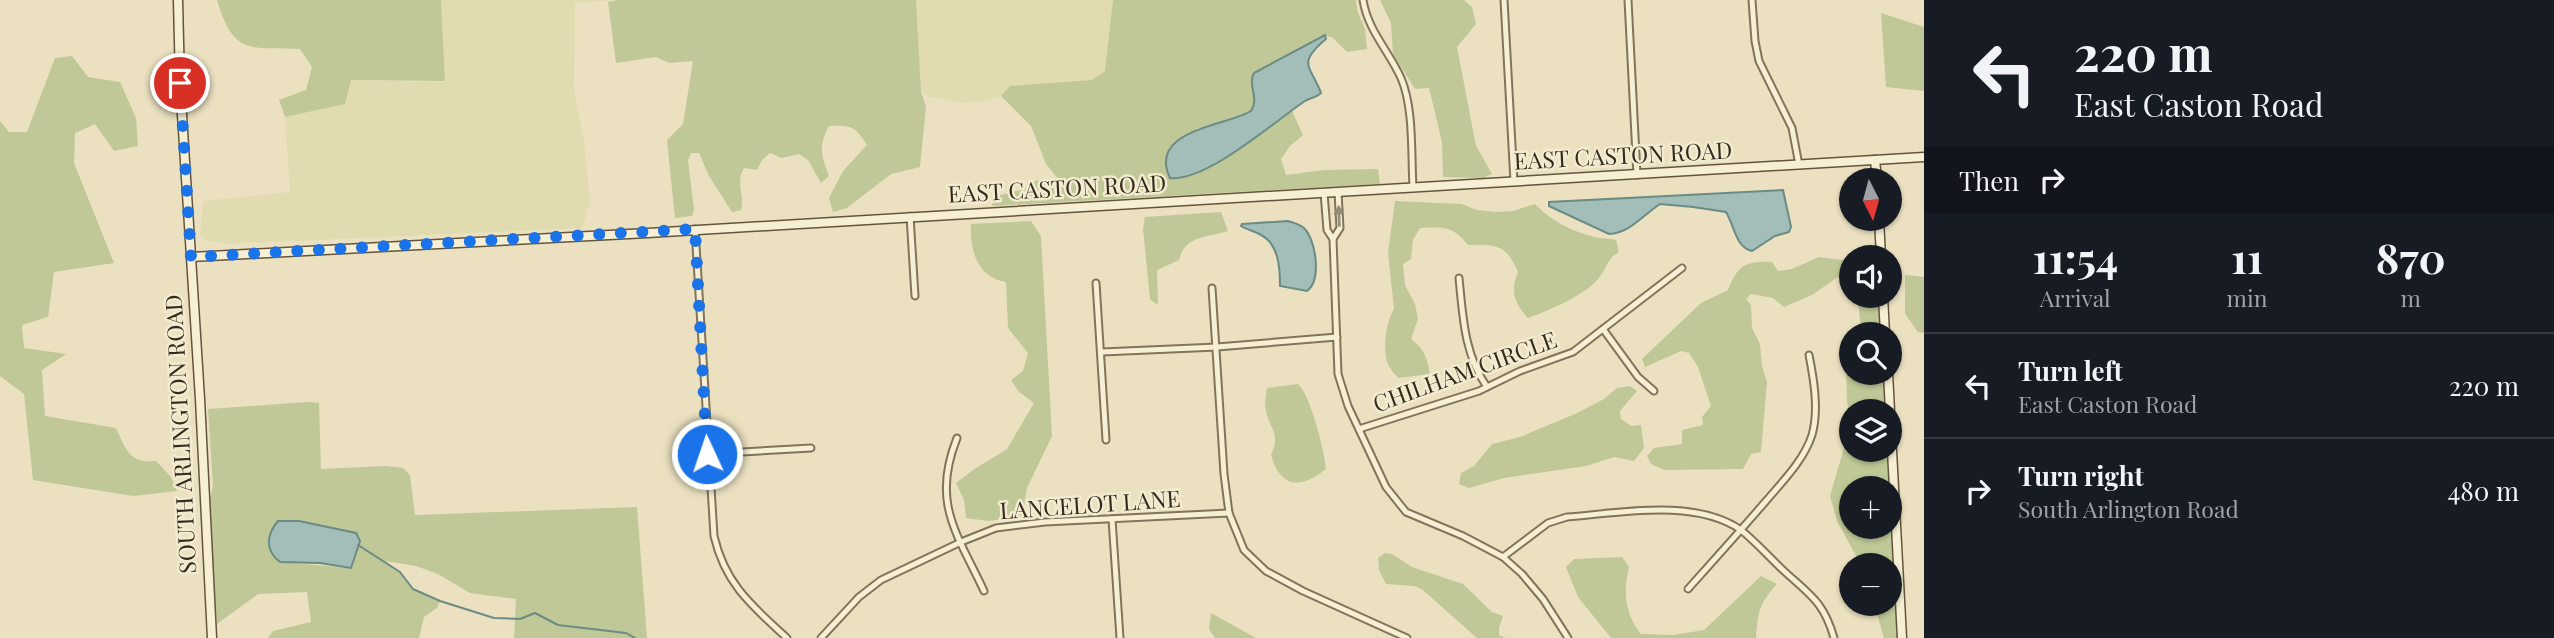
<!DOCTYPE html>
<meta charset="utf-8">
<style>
body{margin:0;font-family:"Playfair Display",serif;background:#242831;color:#f1f3f6;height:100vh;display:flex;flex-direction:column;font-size:26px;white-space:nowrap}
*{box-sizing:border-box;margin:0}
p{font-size:23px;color:#9ea1a6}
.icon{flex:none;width:38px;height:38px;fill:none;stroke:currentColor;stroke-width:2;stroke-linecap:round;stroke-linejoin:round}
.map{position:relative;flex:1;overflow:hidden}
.details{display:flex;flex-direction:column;background:#171b24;width:630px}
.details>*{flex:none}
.guide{background:#171b24;color:#f1f3f6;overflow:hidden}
.needle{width:46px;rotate:174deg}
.tools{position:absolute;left:1839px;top:168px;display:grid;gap:14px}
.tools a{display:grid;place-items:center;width:63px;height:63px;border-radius:50%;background:#171b24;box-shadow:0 2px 5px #0004;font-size:35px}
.pin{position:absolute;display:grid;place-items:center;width:60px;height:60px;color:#fff;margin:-30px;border:4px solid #fff;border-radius:50%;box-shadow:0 2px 7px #0007}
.me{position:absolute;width:77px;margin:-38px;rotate:357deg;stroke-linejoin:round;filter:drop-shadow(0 0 5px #0008)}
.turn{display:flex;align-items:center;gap:24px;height:147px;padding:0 35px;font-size:32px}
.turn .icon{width:91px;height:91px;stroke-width:2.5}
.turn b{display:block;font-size:49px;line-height:60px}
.then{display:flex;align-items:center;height:66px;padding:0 35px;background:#0003;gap:14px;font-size:26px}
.eta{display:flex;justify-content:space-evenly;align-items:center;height:119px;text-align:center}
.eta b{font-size:42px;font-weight:700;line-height:49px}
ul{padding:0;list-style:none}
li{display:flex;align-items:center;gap:21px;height:105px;padding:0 35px;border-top:2px solid #363941}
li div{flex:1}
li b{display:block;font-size:26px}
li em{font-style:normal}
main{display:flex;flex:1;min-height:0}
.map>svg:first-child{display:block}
.farmland{fill:#e0dcaf}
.green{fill:#bfc896;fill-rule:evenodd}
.water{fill:#a3beb8;stroke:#6b8b85;stroke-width:2}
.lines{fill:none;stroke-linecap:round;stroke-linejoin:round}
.stream{stroke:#6b8b85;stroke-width:2}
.street-casing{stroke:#83735a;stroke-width:9}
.secondary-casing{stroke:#65543d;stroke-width:11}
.street{stroke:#f6efd4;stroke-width:5}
.secondary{stroke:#f6efd4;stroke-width:8}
.oneway{fill:#958c78}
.route{stroke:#1a73e8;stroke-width:12;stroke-dasharray:0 21.6}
.labels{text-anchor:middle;stroke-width:5;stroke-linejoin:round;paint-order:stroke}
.street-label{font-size:23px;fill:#342a1d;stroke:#f3ebd0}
</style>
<main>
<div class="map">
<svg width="1924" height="638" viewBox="0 0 1924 638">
<rect width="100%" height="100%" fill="#ebe1c1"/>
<g class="farmland">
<path d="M441,0H618L575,3L574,88L584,142L590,203L582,228L225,244L208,241L200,234L203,201L290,192L285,117L345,104L351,80L445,82Z"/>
<path d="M916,0H1113L1105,71L1092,80L1010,86L1001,96L983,101L963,103L929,97L921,91Z"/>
</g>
<g class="green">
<path d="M217,0H441L445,81L351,80L345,104L285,117L279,100L306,90L312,67L300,49C249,47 234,56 217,0Z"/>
<path d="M618,0H916L921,91L926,107L920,167L891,174L847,208L833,212L829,198L843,171L867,145C855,126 851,125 829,126C818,147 821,155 829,176L821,183L808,160L799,154L782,158L770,153L762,160L757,170L744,168C735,183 745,194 741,210L732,212L709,176L699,153H691L688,160L694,210L692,216L675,218L667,140L683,124L693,61L669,63L656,57L616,63L608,2Z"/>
<path d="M1113,0H1356L1357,10L1365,29L1367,49L1347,52L1332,37L1322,36L1254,73C1253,86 1259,100 1251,111L1234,119L1196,129L1176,179C1220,166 1256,139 1292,111L1303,135L1290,146L1281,159L1286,175L1325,170L1378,169L1380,184L992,206L993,197L1024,189L1037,180L1049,185L1060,181L1046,164L1031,126L1001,96L1010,86L1092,80L1105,71Z"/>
<path d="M1380,0H1464L1472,7L1476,24L1457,47L1476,146L1492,174L1483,178L1443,177L1442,142L1429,88L1415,89L1393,54L1391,23Z"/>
<path d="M1881,13L1924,27V91L1886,87Z"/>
<path d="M72,56L88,77L120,82L136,118L138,146L114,151L95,124L75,133L74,163L114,263L54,272L48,317L22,325L24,348L66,354L42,370L45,416L116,428C126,449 129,464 156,461L171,477L177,491L133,496L33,480L24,394L0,376V121L9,132H27L55,58Z"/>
<path d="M1395,201L1461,204L1477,210L1496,212L1513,211L1535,204C1552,222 1575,233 1599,238C1605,239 1610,238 1616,240L1619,252C1607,258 1607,269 1598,279C1585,295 1548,311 1528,318C1514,303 1510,291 1518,272C1507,245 1496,244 1468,245C1453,226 1444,227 1420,228L1413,240L1411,259L1403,264L1405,285L1415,304L1418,319L1411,339C1424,349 1427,357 1430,374L1398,378C1395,374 1390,369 1388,364C1382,351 1386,321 1394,309L1388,253Z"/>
<path d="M1221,212L1228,231C1207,238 1185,235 1179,260L1157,270L1158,305L1150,299L1143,229L1145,217Z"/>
<path d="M1031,221L1041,236L1052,436L1027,488L1022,517L988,521L966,518L964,500L956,483L973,470L1007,449L1034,403L1019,392L1011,380L1023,371L1028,353L1008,328L1006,282C1001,281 994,279 990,276C973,264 970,242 971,224Z"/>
<path d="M1819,257L1851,261V268L1812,295L1784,307L1773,298L1751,294L1746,299L1751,305L1752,328L1760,344L1762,366L1767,382L1761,452L1751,454L1743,469L1664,470L1651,464L1647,456L1654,448L1682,444V430L1703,425L1702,417L1711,406L1698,367L1689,353L1681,351L1645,367L1642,359L1701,303L1728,290C1738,265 1745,261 1772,262L1778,271L1792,269Z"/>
<path d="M1905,275L1924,277V333L1918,332L1905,314Z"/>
<path d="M1858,296H1879L1881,334H1861Z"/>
<path d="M1851,371L1852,373H1883L1885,411H1852V450H1887L1889,488H1852V527H1890V507L1897,638H1884L1874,604H1890V565H1861L1837,521L1830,496L1851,424L1847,401L1846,372Z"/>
<path d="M1298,384C1310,394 1325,452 1326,469C1301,489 1281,489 1271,455C1281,433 1270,430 1266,411C1264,404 1266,395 1267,388Z"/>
<path d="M1630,386L1637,391L1620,411L1621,419L1631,426L1641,425L1644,448L1634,461L1614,457L1586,466L1504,478L1469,488L1459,484L1461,473L1474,466L1492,444L1520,437L1575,414L1604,399L1617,388Z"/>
<path d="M309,402L319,403L321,469L386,466L403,468L410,475L415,515L637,507L647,638H514L516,599L470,593L438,574L416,566L385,561L400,572L413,589L440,601L437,608L424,617L419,638H268L273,631L311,622L307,592L258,594L217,624L208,505L213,486L208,409ZM360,541L351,568L280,562L275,558Z"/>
<path d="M1385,553L1392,554L1412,567L1463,584L1492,612L1503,616L1499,628V635L1505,638H1477L1423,590L1414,586L1386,584L1379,570L1378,558Z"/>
<path d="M1622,557L1629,567C1623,591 1625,614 1641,634L1673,635L1704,630L1761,576L1777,584C1759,604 1758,611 1756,638H1611L1578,597L1566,567L1574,559Z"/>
<path d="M1211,613L1256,638H1215L1209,629Z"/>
</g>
<g class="water">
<path d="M1325,35L1326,39C1296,64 1311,66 1321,93C1316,98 1308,98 1302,103C1273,123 1206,182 1170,178C1147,130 1226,126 1251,111C1260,97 1247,86 1254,73Z"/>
<path d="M1783,190L1791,227L1789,232L1775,236L1752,251C1736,248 1734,225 1726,212L1693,207L1660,204C1643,215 1630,233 1609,234L1549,206V202Z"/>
<path d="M1288,221C1294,223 1299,224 1304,228C1316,240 1322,280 1307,291L1280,286C1280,269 1279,244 1261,235C1255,231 1247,230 1241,226L1242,224Z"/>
<path d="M278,521H299L356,533L360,541L351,568L320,563L280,562C264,550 267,534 278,521Z"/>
</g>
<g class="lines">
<path class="stream" d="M358,545L400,572L413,589L440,601L494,618L520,619L535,613L558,625L626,633L635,638"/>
<defs>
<g id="street">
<path d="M1363,0C1368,31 1389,51 1401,78C1414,108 1411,155 1413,187"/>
<path d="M1504,0L1514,182"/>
<path d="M1628,0L1637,175"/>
<path d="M1752,0L1755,41L1759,61L1792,128L1799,165"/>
<path d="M1338,192L1340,228L1333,239L1338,374L1348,406L1386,487L1406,512L1463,536L1503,557L1522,574L1543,599L1568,638"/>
<path d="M1324,193L1327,230L1333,239"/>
<path d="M910,216L915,296"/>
<path d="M695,229L714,536C725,584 752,606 787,638"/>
<path d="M1459,278C1463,317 1464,354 1487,387"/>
<path d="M1096,283L1106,440"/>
<path d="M1212,288L1224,474L1229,513L1244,550L1266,571L1303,591L1407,638"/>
<path d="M1603,329L1638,377L1654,391"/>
<path d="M1102,352L1217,347L1337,337"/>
<path d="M1359,429L1479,391L1520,371L1573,352L1682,268"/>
<path d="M957,438C931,503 957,533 984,591"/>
<path d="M707,454L811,448"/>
<path d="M1112,519L1120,638"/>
<path d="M1503,557L1548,523L1567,517C1620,513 1695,498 1741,530C1756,542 1770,558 1784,571C1810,595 1824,602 1834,638"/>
<path d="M1688,589C1714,560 1741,530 1766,501C1783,481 1804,460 1812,435C1819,411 1814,380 1809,355"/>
<path d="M821,638L859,597L881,580L961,542L996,528L1045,522L1229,513"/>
</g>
<g id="secondary">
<path d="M178,0L180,83L200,399L212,638"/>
<path d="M1875,160L1877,180"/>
<path d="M1879,219L1881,257"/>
<path d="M191,257L648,233L1924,157"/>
<path d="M1883,296L1885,334"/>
<path d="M1888,373L1890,411"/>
<path d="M1890,413L1902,638"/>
</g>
</defs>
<use href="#street" class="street-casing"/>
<use href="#secondary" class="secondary-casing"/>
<use href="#street" class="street"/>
<use href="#secondary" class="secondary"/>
</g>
<defs><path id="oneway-solid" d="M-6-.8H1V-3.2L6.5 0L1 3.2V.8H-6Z" transform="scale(1.75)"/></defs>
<use class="oneway" href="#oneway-solid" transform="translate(1339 216) rotate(-92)"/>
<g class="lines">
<path class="route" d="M180,83L191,257L695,229L707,454"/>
</g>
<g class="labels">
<g class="street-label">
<text transform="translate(1623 156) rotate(-3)" y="8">EAST CASTON ROAD</text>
<text transform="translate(1057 189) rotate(-3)" y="8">EAST CASTON ROAD</text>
<text transform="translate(1465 372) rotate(-20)" y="8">CHILHAM CIRCLE</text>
<text transform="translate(181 434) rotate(-93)" y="8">SOUTH ARLINGTON ROAD</text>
<text transform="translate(1090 505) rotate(-4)" y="8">LANCELOT LANE</text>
</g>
</g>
</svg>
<div class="tools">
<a><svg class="needle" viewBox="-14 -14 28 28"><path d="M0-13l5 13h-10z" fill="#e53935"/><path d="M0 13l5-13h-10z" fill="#9ea1a6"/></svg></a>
<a><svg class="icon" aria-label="sound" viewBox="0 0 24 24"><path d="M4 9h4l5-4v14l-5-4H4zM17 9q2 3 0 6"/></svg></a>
<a><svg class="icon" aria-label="search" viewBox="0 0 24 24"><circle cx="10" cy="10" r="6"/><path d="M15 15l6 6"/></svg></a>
<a><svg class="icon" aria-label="layers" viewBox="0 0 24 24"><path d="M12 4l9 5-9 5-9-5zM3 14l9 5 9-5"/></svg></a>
<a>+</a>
<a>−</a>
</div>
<div class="pin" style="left:180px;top:83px;background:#d93025"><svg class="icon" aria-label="arrive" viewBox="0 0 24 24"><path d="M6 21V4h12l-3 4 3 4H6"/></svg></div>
<svg class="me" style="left:707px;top:454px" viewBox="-20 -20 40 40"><circle r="17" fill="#1a73e8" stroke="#fff" stroke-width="3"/><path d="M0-11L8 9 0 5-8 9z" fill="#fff"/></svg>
</div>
<section class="details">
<div class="guide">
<div class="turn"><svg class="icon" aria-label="left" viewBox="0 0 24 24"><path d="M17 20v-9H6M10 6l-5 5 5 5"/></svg><div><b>220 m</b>East Caston Road</div></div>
<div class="then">Then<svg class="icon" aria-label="right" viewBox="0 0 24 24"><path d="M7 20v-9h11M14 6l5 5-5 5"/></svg></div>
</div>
<div class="eta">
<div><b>11:54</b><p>Arrival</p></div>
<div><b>11</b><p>min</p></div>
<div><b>870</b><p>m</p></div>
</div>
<ul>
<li><svg class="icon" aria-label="left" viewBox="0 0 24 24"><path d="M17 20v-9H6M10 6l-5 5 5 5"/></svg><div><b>Turn left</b><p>East Caston Road</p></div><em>220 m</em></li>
<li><svg class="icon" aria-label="right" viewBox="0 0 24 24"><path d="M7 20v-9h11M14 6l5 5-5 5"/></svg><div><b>Turn right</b><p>South Arlington Road</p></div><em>480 m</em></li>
</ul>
</section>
</main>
